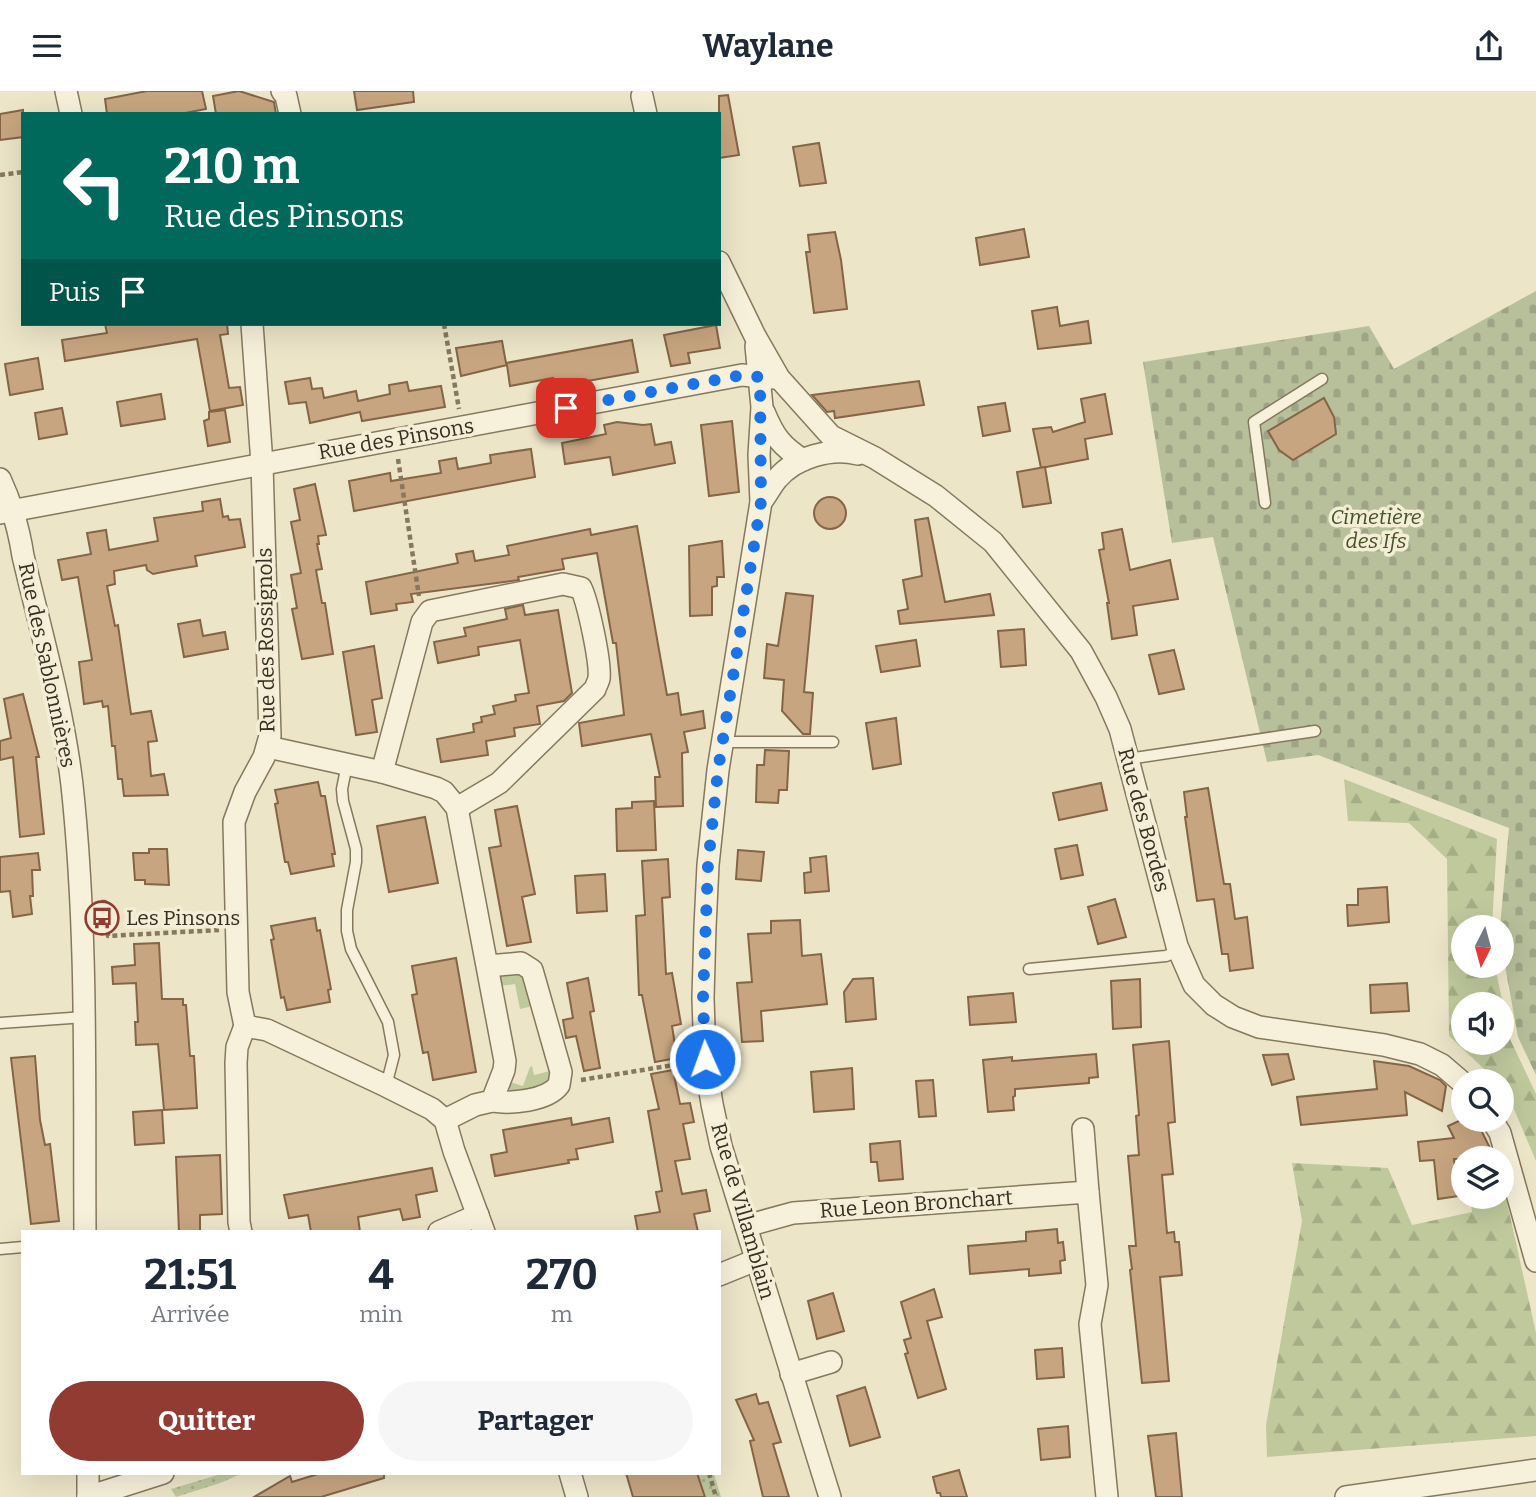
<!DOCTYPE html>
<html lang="fr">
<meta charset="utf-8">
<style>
body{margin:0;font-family:Bitter,serif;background:#f6f6f7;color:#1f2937;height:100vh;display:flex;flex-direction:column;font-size:26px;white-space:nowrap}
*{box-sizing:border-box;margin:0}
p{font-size:23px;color:#747a83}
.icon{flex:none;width:38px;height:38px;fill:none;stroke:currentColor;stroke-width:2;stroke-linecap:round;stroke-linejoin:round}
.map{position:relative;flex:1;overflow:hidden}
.panel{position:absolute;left:21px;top:1139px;width:700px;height:245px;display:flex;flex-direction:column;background:#fff;border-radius:0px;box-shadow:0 7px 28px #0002}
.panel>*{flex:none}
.top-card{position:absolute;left:21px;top:21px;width:700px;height:214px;border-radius:0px;box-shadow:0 7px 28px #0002;background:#00695c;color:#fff;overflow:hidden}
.needle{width:46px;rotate:186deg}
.fabs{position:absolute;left:1451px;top:824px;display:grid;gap:14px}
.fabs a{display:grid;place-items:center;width:63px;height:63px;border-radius:50%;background:#fff;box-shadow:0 7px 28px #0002;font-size:35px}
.pin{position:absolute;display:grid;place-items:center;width:60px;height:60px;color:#fff;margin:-30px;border-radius:14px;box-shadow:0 4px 10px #0006}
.me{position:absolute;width:77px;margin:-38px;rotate:358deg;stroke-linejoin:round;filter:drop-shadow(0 0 5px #0008)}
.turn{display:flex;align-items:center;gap:24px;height:147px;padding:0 28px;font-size:32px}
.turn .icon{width:91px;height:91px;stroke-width:2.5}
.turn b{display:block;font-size:49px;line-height:60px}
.then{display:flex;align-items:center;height:66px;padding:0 28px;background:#0003;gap:14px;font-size:26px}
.eta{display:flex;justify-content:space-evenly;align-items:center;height:119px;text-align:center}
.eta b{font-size:42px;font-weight:700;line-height:49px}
.primary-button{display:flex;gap:14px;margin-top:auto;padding:14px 28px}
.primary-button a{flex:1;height:80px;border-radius:42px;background:#913b32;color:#fff;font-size:28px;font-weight:700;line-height:80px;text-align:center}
.primary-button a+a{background:#f6f6f7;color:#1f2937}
header{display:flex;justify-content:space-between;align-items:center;height:91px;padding:0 28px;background:#fff;font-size:32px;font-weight:700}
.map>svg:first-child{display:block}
.grass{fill:url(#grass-dots)}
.forest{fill:url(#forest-firs);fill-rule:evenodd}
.cemetery{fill:url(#cemetery-stones)}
.garden{fill:#bfc99c}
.building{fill:#c7a580;stroke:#846545;stroke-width:2}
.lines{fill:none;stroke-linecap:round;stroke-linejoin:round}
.lane-casing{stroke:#86785e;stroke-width:13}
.street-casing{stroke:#86785e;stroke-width:24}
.path{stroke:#86785e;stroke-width:4.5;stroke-dasharray:5 3.5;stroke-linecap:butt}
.lane{stroke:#f7f1db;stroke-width:10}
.street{stroke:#f7f1db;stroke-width:21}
.route{stroke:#1a73e8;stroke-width:12;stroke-dasharray:0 21.6}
.labels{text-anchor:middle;stroke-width:7;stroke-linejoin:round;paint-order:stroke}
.street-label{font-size:21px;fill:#382e21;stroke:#f4eed7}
.park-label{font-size:21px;font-style:italic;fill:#445329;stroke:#f4eed7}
.poi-label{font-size:21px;fill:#382e21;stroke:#f4eed7;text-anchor:start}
</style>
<header><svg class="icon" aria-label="menu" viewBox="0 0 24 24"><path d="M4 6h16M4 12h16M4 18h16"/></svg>Waylane<svg class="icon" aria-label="share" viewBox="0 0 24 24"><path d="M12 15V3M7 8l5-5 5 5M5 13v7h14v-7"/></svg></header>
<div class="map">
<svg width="1536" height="1406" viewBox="0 0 1536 1406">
<defs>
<pattern id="grass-dots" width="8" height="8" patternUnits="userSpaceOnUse" patternTransform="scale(1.75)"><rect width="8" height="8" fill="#bfc99c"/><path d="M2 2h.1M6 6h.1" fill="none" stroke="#a5ad86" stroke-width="1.8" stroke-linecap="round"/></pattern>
<pattern id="forest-firs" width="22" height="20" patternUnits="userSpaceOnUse" patternTransform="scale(1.75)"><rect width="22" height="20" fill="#bfc99c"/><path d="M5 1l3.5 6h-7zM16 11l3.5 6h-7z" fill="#a5ad86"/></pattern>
<pattern id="cemetery-stones" width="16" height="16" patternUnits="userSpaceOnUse" patternTransform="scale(1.75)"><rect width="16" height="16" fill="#b7bf9b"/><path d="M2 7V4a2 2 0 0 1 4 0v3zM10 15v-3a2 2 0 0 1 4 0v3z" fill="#9ea485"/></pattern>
</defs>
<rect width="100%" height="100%" fill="#ece5c8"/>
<g class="grass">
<path d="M221,1383H241L220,1392L176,1406L171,1398Z"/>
<path d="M698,1383H714L721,1406H706Z"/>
</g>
<g class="forest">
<path d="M1344,688L1497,748L1492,836H1463V875H1495L1510,948L1536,1003V1070L1502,990H1497L1449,945L1447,768L1409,732L1348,730ZM1463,914H1502V952H1463Z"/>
<path d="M1292,1072L1388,1077L1412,1134L1472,1121L1470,1106H1502V1089L1536,1242V1345L1267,1366L1266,1334L1302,1130Z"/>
</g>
<path class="cemetery" d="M1536,200V984L1518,946L1502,858V836H1500L1509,737L1318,664L1267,671L1213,446L1172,452L1143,271L1369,235L1394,278Z"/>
<g class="garden">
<path d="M524,882L537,914L520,918L515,893L499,895L500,886L504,883Z"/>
<path d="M532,975L534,984L554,979V991L520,1003L510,1001V991L523,995L530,976Z"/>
</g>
<g class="building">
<path d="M147,0H202L206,18L180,23H107L105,8Z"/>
<path d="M239,0L274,11L276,23H216L213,5Z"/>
<path d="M354,0H413L414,11L357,19Z"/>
<path d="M728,4L739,64L719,67V5Z"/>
<path d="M23,19V46L0,49V23Z"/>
<path d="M819,52L826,92L800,95L793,56Z"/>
<path d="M1024,138L1029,166L980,174L976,147Z"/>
<path d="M835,141L841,169L847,218L814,222L806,161H810L808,144Z"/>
<path d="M1057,216L1060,235L1088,230L1091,252L1038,258L1032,220Z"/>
<path d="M105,233H227L228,243L220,244L229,297L240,296L243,314L210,320L197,248L65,270L62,249L107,242Z"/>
<path d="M716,234L720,257L688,262L690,272L671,275L664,244Z"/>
<path d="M632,249L638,281L554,296L553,287L510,295L507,274L461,285L456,257L502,250L506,272Z"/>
<path d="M38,267L43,298L10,304L5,273Z"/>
<path d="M310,287L312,298L322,297L324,307L356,300L358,310L390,303L389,294L407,291L409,300L441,295L445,316L362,330L360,321L310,332L306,311L289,313L285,291Z"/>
<path d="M919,290L924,314L835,327L834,320L827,321L812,304Z"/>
<path d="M161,303L165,328L121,335L117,311Z"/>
<path d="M1105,303L1112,343L1085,348L1088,368L1041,377L1033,338L1051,336L1053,341L1085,331L1081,308Z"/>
<path d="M1324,307L1334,326L1336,343L1293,369L1279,359L1268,340Z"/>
<path d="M1005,312L1010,340L983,345L978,316Z"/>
<path d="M62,317L67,343L39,348L35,322Z"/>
<path d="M225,319L230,351L208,355L204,330L209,328V321Z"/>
<path d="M732,330L739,401L709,405L701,334Z"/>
<path d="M617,331L643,334L651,333L655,354L671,351L675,372L613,384L610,366L565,373L562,352L606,343L604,334Z"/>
<path d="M531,358L535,386L354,420L349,390L390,382L391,390L441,382L439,370L456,367L458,378L491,372L490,364Z"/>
<path d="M1045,376L1051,412L1023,416L1017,381Z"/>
<path d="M315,393L326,444L318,445L319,453H317L322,478L316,479L322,512H325L333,563L302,568L292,518L297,517L291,484L301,482L291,431L300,429L294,398Z"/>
<circle cx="830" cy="422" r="16"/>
<path d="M220,408L223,426L228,425L229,429L240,428L245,456L195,465L197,475L173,479L153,483L147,479L146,474L114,480L115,493L107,495L115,535L118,534L131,623L151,620L157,650L148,651L151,685L164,683L168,704L124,705L122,688H118L115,655H112L108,615L103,616L102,610L84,613L79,571L92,569L78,486L62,489L58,469L91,463L87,442L106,439L109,459L158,450L154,427L203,420L202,411Z"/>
<path d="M928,427L945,511L990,503L994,524L900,533L898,520L908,518L903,489L922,485L915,429Z"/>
<path d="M637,435L667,604L678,602L681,624L703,620L705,637L684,641L688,661L682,662L683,715L656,716L655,686H660L651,643L582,655L579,632L624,624L616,552H613L597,462L562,468L564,478L518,486L519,489L411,503L413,511L396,513L397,519L371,523L366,491L458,472L456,463L473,460L475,470L509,464L507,455L590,438L591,444Z"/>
<path d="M1122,438L1130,479L1170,469L1178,508L1133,515L1137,544L1112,548L1107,512H1109L1099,459L1104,458L1102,442Z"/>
<path d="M722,450L724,486H717V495L712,496V524L690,525L689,455Z"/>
<path d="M786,502L813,505L804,601L813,602L810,643H803L782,620L784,589L764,587L767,553L778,555Z"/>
<path d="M523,514L525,524L558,519L572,602L564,610L537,615L540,633L514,637L515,645L486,650L488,664L441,671L437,648L474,641L473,633L482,631L481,626L495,623L493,615L516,610L515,604L529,602L520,549L478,556L479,564L438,572L434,551L466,545L464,537L507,528L505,518Z"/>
<path d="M200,529L203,545L225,541L228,558L184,566L178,533Z"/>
<path d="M1024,538L1026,574L1001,576L998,540Z"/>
<path d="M916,549L920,575L881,581L876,555Z"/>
<path d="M374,555L382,607L372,609L377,641L356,644L343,561Z"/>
<path d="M1174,559L1184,598L1159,603L1149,564Z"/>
<path d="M23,603L39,666H36L44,743L20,746L13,666L0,669V650L11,647L4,608Z"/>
<path d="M896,627L901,673L873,678L866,632Z"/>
<path d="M765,659L789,660L787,699H779L778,712L756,711L757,674H764Z"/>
<path d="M318,691L321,705H325L335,763H332L334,775L291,783L288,771H285L275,713L278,712L275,699Z"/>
<path d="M1101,692L1107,719L1059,729L1053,702Z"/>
<path d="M1208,697L1224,793H1230L1235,828L1247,826L1253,877L1230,880L1228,863H1222L1214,808L1197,810L1185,726H1187L1184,701Z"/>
<path d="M654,710L656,759L617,760L616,718L632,717V711Z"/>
<path d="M517,715L535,803L522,806L531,851L507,855L489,757L501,755L495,719Z"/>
<path d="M425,726L438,792L389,801L377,735Z"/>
<path d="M1077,754L1083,784L1061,788L1055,758Z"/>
<path d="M149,758H167L169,794L145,793V789H135L133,762H149Z"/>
<path d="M738,759L764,761L761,790L736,788Z"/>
<path d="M38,762L40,779H32L33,805H30L32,823L13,826L10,800L0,801V766Z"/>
<path d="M826,765L829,800L805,802L804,782L811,781L810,767Z"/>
<path d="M668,768L670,806L662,807L666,883L672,882L681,933L672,935L677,967L655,971L642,904H639L636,825L645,824L642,770Z"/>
<path d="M605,783L607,820L577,822L575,785Z"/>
<path d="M1387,796L1389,831L1348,835L1347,814H1358V798Z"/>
<path d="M1115,808L1126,846L1098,853L1088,816Z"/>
<path d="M315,827L317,840L320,839L331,898L328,899L330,911L287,919L284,906L281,907L271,849L274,848L271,835Z"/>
<path d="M800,829L802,865L821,863L827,913L761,920L763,950L742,951L737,892L752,891L748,843L771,842V830Z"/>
<path d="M159,852L162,908H183V914H186L190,965H194L197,1017L164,1019L158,953L136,954L135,931H138L136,892L113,893L112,876L135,874L134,853Z"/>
<path d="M456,867L476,981L433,989L428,961L423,962L412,904L417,903L412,875Z"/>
<path d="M588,887L594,920L590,921L600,977L584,980L576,945L566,947L563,929L573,927L567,892Z"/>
<path d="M873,887L876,928L846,931L844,901L853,888Z"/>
<path d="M1140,888L1141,936L1113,938L1111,890Z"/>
<path d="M1407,892L1409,920L1371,922L1370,894Z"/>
<path d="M1013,902L1016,931L970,934L968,906Z"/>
<path d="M1169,950L1175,1031L1168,1032L1173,1083L1162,1084L1167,1142L1174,1141L1175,1151H1179L1182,1184L1160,1186L1169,1290L1142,1292L1130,1179L1132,1178L1129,1155H1136L1128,1065L1139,1064L1136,1025L1139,1024L1133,954Z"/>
<path d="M1096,963L1098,986L1089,987V992L1015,998V1005L1013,1006L1014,1019L988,1021L983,969L1012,966V970Z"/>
<path d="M1288,963L1294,988L1272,994L1263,964Z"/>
<path d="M35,965L40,1029L45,1054L50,1053L59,1130L31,1133L11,967Z"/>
<path d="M1374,970L1409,975L1440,989L1446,995L1442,1020L1405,1001L1407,1024L1301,1034L1297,1006L1377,998Z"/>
<path d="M852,977L854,1018L814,1021L811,981Z"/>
<path d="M673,979L680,1013L690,1012L694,1031L683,1033L690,1068L675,1070L682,1103L706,1099L710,1120L694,1123L698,1141H638L635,1125L660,1121L656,1101L662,1100L648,1020L659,1018L651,983Z"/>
<path d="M933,989L936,1025L919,1026L916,990Z"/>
<path d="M162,1019L164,1052L135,1054L133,1021Z"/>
<path d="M571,1027L572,1034L609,1027L613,1051L576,1058L578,1068L568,1069L569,1072L495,1085L491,1064L507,1061L503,1039Z"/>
<path d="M1461,1029H1476L1491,1059L1474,1068H1454L1459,1105L1438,1108L1434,1069L1420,1070L1418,1051L1454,1047L1448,1035Z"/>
<path d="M900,1050L903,1088L879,1090L877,1071H871L870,1053Z"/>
<path d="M220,1064L222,1123L200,1124V1141H179L176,1066Z"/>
<path d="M432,1077L437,1100L416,1104L420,1126L403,1129L400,1118L358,1126L360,1141H311L308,1124L289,1127L284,1104Z"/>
<path d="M1057,1138L1058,1152L1063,1151L1065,1169L1060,1170L1061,1182L1029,1185V1178L970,1183L968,1155L1026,1150V1141Z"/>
<path d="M934,1198L942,1226L927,1230L946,1298L918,1307L905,1263L908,1262L904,1249L911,1247L901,1211Z"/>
<path d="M833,1202L844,1240L817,1248L808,1210Z"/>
<path d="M1062,1257L1064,1286L1037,1288L1035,1259Z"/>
<path d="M865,1296L880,1346L850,1355L837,1305Z"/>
<path d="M756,1303L759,1313L768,1311L781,1351L773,1353L789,1406H763L750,1350L754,1349L736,1309Z"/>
<path d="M1068,1335L1070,1366L1041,1369L1038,1338Z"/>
<path d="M1176,1342L1182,1406H1156L1148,1345Z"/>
<path d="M959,1379L967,1406H941L940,1402H937L933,1386Z"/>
<path d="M321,1382H384V1387L321,1406H254L290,1385L292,1391Z"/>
<path d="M626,1382H697L705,1406H633Z"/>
</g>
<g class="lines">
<defs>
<g id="lane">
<path d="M1265,412L1254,331L1322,288"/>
<path d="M722,651H833"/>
<path d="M1128,668L1315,640"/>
<path d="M347,673L342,698L343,710L356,758V771L347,819V840L351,858L388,931L394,964L386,995"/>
<path d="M1029,878L1166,865L1179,860"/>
<path d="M0,932L85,926"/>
<path d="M0,1158L23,1156"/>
</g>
<g id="street">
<path d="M66,0L71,23"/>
<path d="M282,0L286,5L290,23"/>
<path d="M642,5L646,23"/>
<path d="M719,171L755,245L779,287L831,345L875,367L936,405L993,451L1081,560L1106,606L1120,638L1177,855L1194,894L1214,914L1233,926L1259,936L1384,954L1420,963L1442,974L1463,992"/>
<path d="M252,233L262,373L270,645L264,666L245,701L234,731L238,901L245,935L267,939L386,995L432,1018L445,1029L454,1060L484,1141"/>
<path d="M756,255L762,316L759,364L761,411L718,679L708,774L705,836L703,907L705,968L712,1013L721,1055L830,1406"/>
<path d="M764,321C774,345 781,355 803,369"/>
<path d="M0,388C12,414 19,438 23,465C41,541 63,617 72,694C88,843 84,992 85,1141"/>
<path d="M761,411C767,404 771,395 777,388C795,366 832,356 858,363"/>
<path d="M0,422L742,284L774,287"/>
<path d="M268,656L382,681L436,697L444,701L457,717L505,970L504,979L492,1010L475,1014L445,1029"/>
<path d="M382,681L422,531L430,520L563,493L581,497C588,512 601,571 599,588C599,589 595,597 595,598L499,692L457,717"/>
<path d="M488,875L521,872L532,879L561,981L559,994C547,1010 511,1013 492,1010"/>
<path d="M1492,1029L1500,1042L1536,1170"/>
<path d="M1083,1038L1088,1101"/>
<path d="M746,1135L793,1122L1088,1101L1097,1194L1090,1233L1107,1406"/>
<path d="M241,1141L239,1131L236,972L237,956L245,935"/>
<path d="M439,1141L478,1124"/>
<path d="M719,1184L756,1169"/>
<path d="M791,1283L831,1271"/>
<path d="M570,1382L577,1406"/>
<path d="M88,1406L163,1382"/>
<path d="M88,1406V1382"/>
<path d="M1346,1406L1536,1379"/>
</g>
</defs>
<use href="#lane" class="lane-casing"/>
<use href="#street" class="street-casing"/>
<g class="path">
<path d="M0,84L23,81"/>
<path d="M444,233L459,318"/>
<path d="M398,368L419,505"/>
<path d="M101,811H105L108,845L219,839"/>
<path d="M581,989L686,972"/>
<path d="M709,1382L716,1406"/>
</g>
<use href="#lane" class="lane"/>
<use href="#street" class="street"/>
</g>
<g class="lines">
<path class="route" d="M566,317L742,284L760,286L761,411L718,679L708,774L703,907L705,968"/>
</g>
<defs>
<symbol id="bus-ring" viewBox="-11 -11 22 22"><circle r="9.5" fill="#f4eed7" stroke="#913b32" stroke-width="1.5"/><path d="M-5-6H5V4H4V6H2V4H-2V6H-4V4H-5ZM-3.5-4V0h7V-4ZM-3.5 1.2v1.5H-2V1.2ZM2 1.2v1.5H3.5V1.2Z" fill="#913b32"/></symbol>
</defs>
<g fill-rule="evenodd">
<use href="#bus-ring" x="83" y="808" width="38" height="38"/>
</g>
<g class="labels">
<g class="street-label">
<text transform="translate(396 348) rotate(-10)" y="7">Rue des Pinsons</text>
<text transform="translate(266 549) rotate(-91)" y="7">Rue des Rossignols</text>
<text transform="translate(47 574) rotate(78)" y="7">Rue des Sablonnières</text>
<text transform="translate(1144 729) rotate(75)" y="7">Rue des Bordes</text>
<text transform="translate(916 1113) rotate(-4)" y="7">Rue Leon Bronchart</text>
<text transform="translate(743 1120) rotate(74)" y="7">Rue de Villamblain</text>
</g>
<g class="park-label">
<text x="1376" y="433">Cimetière<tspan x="1376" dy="24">des Ifs</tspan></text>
</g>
<g class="poi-label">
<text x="126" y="834">Les Pinsons</text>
</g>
</g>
</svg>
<div class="fabs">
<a><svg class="needle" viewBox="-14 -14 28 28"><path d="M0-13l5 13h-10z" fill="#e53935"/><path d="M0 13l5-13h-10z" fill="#747a83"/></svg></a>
<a><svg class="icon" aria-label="sound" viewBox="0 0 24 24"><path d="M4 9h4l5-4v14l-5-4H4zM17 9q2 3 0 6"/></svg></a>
<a><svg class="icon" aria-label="search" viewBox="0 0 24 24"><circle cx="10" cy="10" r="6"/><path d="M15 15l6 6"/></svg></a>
<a><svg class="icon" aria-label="layers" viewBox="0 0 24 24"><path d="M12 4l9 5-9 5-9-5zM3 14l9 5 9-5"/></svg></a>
</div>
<div class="pin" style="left:566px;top:317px;background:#d93025"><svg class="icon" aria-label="arrive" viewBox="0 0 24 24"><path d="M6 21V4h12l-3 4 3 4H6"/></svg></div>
<svg class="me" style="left:705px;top:968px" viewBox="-20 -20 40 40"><circle r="17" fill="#1a73e8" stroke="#fff" stroke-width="3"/><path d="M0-11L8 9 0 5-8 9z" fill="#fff"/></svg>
<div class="top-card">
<div class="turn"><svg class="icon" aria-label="left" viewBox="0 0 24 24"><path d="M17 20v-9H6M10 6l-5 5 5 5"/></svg><div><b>210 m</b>Rue des Pinsons</div></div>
<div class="then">Puis<svg class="icon" aria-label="arrive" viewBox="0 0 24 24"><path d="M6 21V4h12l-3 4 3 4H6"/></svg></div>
</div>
<section class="panel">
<div class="eta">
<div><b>21:51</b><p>Arrivée</p></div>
<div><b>4</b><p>min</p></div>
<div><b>270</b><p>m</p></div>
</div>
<div class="primary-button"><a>Quitter</a><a>Partager</a></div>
</section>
</div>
